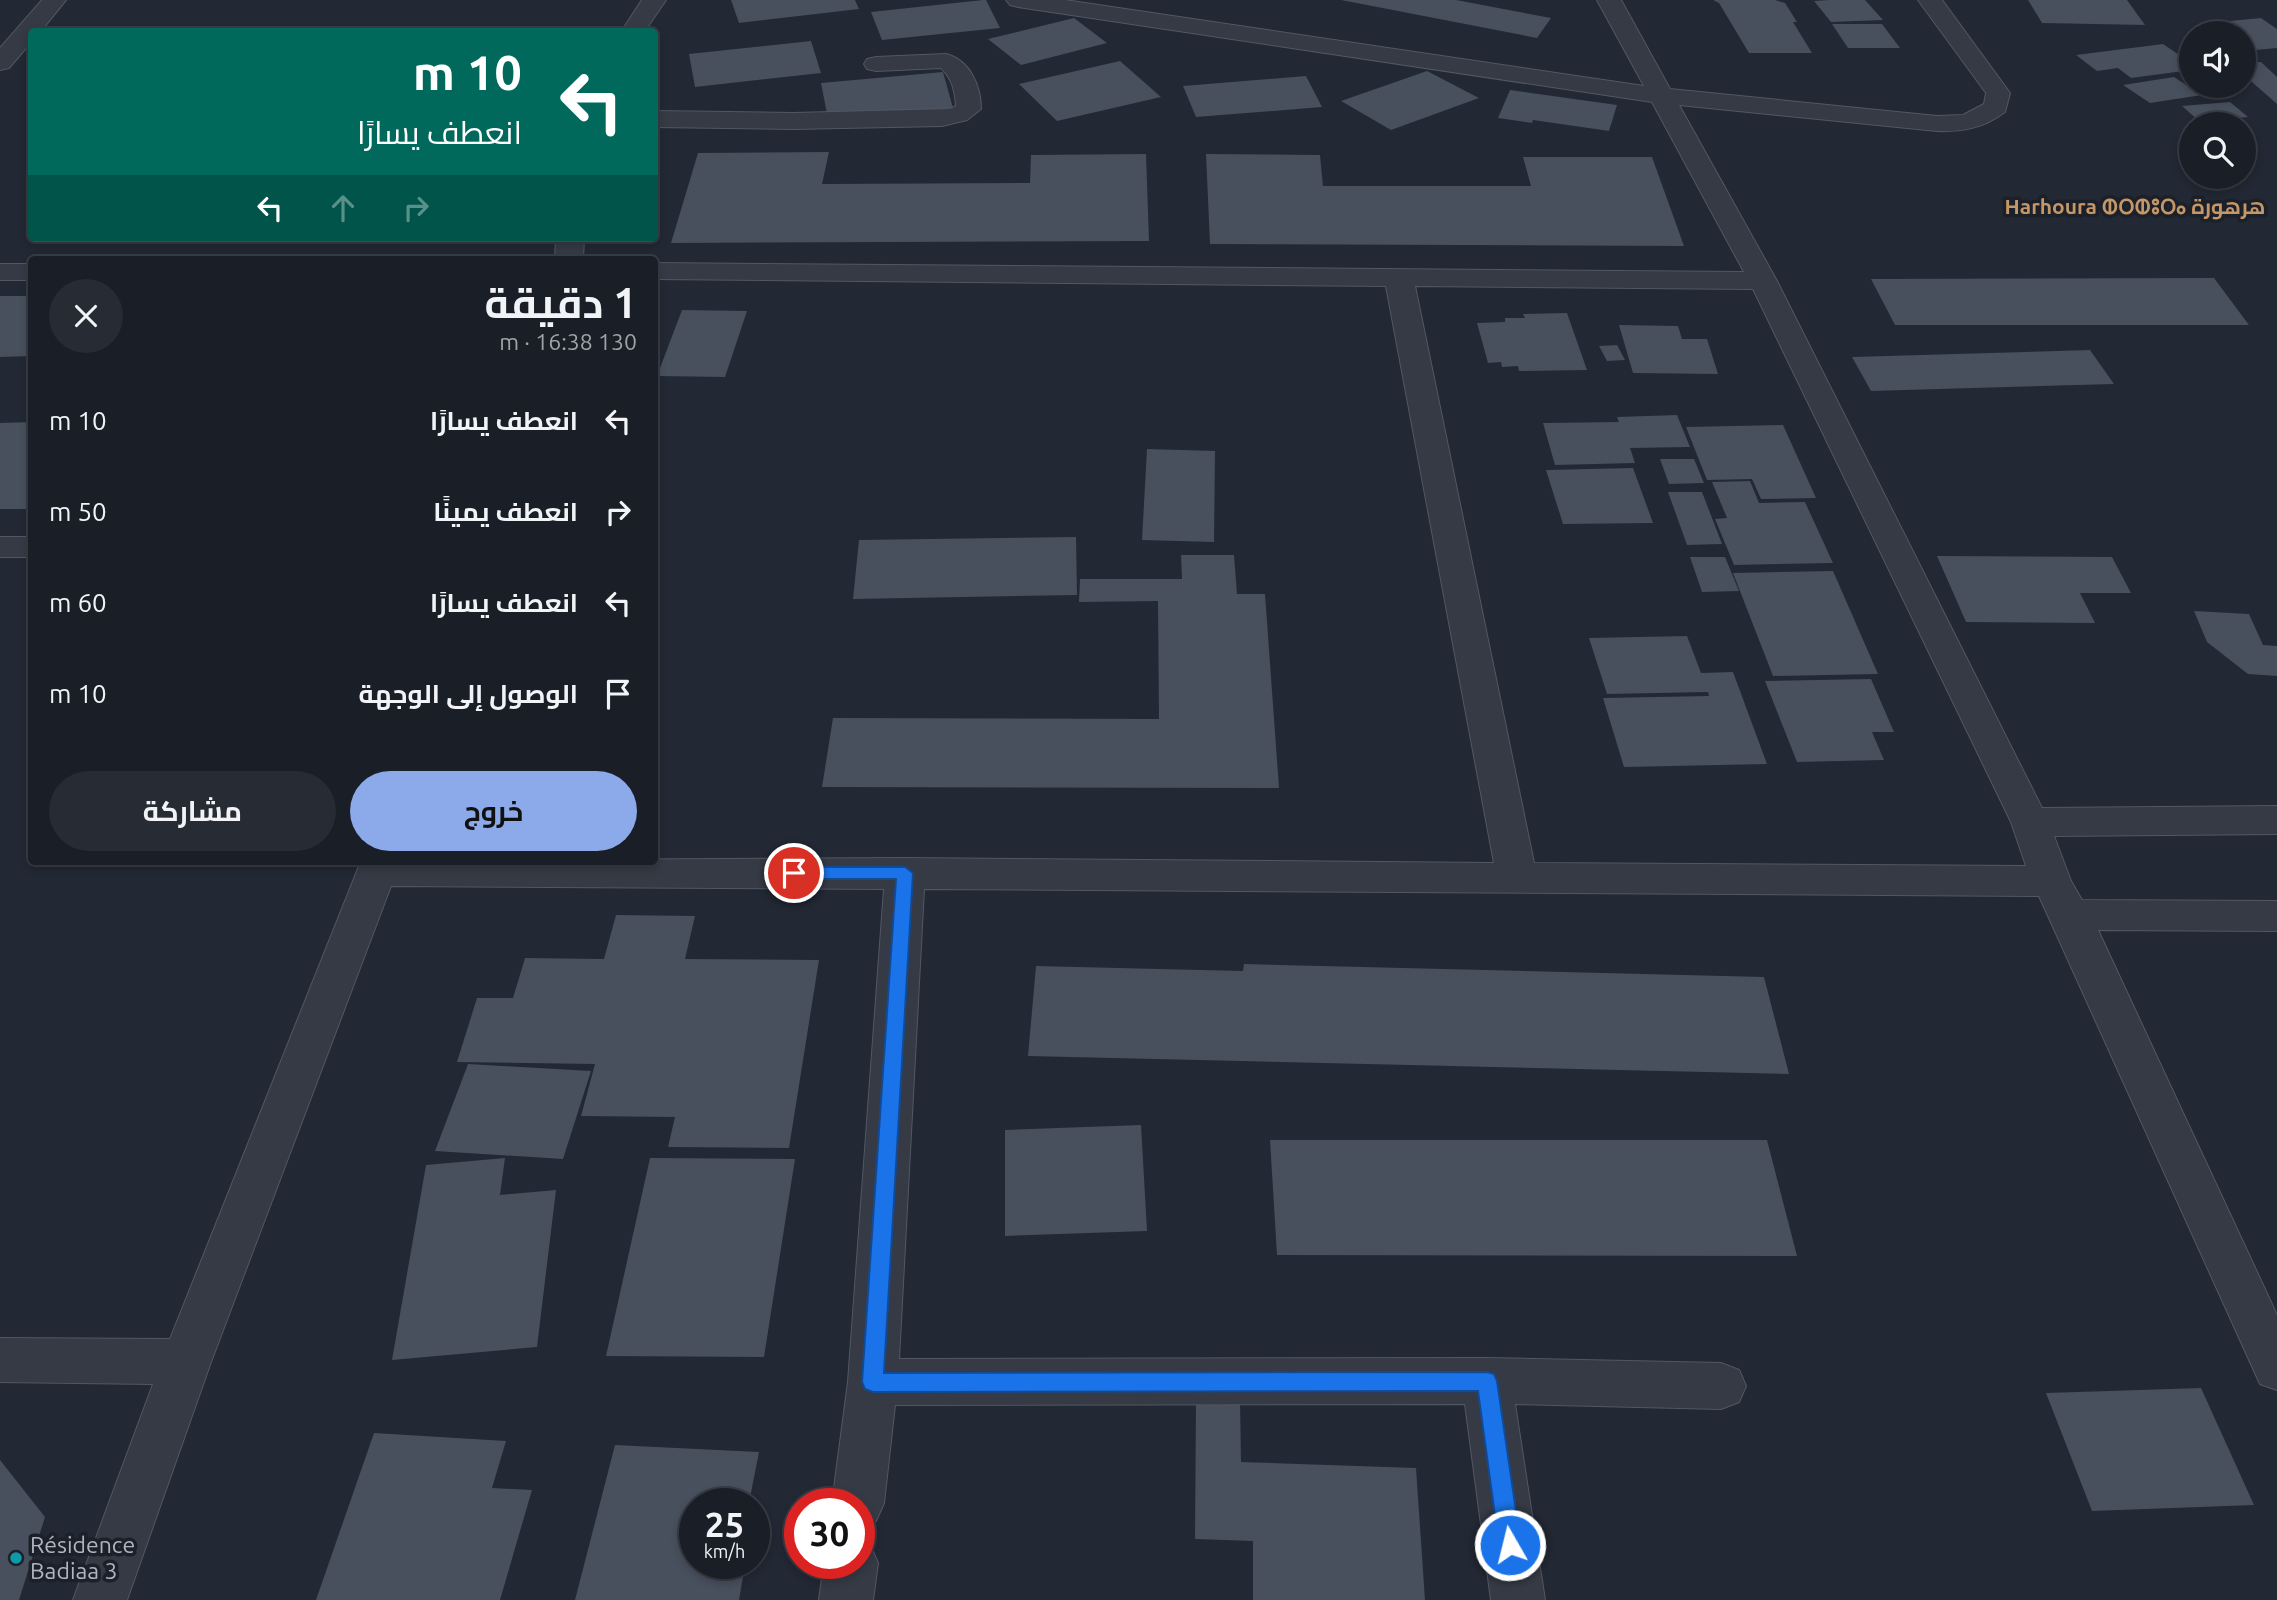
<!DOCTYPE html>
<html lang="ar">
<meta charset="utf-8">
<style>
body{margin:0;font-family:Ubuntu,Cairo,"Noto Sans Tifinagh",sans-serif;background:#272b33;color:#f1f3f6;direction:rtl;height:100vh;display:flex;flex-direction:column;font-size:26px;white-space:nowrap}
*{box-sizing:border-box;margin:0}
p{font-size:23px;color:#9fa2a7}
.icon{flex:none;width:38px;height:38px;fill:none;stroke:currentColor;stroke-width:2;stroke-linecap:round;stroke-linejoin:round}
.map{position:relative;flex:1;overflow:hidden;direction:ltr}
.sheet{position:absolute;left:28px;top:256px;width:630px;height:609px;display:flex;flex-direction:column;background:#1a1e27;border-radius:7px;box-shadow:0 4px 10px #0003,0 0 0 2px #383c44;direction:rtl}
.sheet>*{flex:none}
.hud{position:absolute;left:28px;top:28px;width:630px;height:214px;border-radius:7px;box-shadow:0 4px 10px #0003,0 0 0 2px #383c44;direction:rtl;background:#00695c;color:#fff;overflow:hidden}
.fabs{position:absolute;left:2179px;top:21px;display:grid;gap:14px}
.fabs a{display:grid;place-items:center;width:77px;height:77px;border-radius:50%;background:#1a1e27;box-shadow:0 4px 10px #0003,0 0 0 2px #383c44;font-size:35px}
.speed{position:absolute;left:679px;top:1488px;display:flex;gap:14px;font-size:35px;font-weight:700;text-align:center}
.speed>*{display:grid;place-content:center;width:91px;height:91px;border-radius:50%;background:#1a1e27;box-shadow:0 4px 10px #0003,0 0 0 2px #383c44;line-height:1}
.speed small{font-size:18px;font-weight:400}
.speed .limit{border:10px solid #d22;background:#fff;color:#111}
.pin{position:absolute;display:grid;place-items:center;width:60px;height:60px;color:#fff;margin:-30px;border:4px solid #fff;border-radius:50%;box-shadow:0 2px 7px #0007}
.me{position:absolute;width:77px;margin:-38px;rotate:352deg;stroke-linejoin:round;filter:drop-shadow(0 0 5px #0008)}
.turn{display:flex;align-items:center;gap:24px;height:147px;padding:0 21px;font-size:32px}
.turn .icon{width:91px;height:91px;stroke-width:2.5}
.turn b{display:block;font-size:49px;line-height:60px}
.lanes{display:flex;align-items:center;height:66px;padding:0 21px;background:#0003;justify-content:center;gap:35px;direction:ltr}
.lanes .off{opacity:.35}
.round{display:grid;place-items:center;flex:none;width:74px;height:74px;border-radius:37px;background:#272b33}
.headline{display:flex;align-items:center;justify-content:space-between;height:119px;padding:0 21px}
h1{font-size:42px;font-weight:700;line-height:52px}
.cta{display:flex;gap:14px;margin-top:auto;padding:14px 21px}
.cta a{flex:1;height:80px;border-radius:42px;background:#8ca9ea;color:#111;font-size:28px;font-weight:700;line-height:80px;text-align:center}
.cta a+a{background:#272b33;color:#f1f3f6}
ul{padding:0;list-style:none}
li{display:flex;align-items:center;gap:21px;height:91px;padding:0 21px}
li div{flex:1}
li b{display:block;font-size:26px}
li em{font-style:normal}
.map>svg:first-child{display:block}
.building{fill:#484f5d}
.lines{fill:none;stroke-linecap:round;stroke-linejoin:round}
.minor-casing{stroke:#525862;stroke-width:2}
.minor{fill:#353a45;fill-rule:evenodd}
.route{fill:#1a73e8;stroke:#114b97;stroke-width:2}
.culture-dot{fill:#0f9aa8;stroke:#1b2029;stroke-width:2.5}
.labels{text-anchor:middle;stroke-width:7;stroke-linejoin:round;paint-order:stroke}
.far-district-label{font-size:21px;font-weight:bold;fill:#c59667;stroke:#1b2029}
.near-poi-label{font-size:23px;fill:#afb5c1;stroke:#1b2029;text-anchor:start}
</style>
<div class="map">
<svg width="2277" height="1600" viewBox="0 0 2277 1600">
<rect width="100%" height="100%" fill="#222834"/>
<g class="building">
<path d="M731,0H855L859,9L739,23Z"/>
<path d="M983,0H986L1000,28L882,40L871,12Z"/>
<path d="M1341,0H1456L1551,18L1537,38Z"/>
<path d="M1713,0H1775L1785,3L1797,22H1793L1812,53H1749L1719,3Z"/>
<path d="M1829,0H1865L1883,20L1831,22L1814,1Z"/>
<path d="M2028,0H2127L2145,25L2042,23Z"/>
<path d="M1074,18L1107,43L1021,65L988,39Z"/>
<path d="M2261,18L2277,29V48L2244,51V33H2211L2199,24Z"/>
<path d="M1832,24H1882L1900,48H1848Z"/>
<path d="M811,41L821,73L695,87L689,54Z"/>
<path d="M2163,44L2191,63V70L2131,78L2118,68L2097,71L2076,55Z"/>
<path d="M1120,61L1161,97L1057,121L1019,84Z"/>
<path d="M2244,62H2261L2277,77V104L2244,75Z"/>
<path d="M1427,71L1479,98L1391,130L1341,101Z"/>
<path d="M943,72L953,108L828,119L821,83Z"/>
<path d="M1306,76L1322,107L1196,117L1183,86Z"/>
<path d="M2174,77L2202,95L2150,103L2123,85Z"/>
<path d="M1510,90L1617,105L1609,131L1533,120L1532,123L1498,118Z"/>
<path d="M2230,102L2248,117L2199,121L2182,106Z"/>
<path d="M829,152L822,184L1030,183L1031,155L1146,154L1149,241L671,243L698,153Z"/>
<path d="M1206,154L1320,155L1323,186H1531L1523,157H1652L1684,246L1210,244Z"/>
<path d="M2214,278L2249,325H1895L1871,279Z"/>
<path d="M0,296H32V356L0,357Z"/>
<path d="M682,310L747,311L725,377L657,376Z"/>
<path d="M1567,313L1587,370L1519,371L1518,366L1502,367L1501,362L1488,363L1477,323L1505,322V318H1525L1523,314Z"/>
<path d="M1619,325L1678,326L1682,339H1707L1718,374L1633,373Z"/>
<path d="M1617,345L1625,360L1607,361L1599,346Z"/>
<path d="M2090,350L2114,384L1871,391L1852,357Z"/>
<path d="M1677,415L1690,447L1630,448L1635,463L1555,465L1543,423L1619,422L1617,417Z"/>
<path d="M32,422V509H0V423Z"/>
<path d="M1783,425L1816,498L1761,499L1752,479L1707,480L1686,427Z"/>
<path d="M1147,449L1215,451L1214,542L1142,540Z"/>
<path d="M1660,459H1694L1704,483L1669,484Z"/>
<path d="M1633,468L1653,523L1563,524L1546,470Z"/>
<path d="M1750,481L1759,503L1805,502L1833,563L1734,565L1715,519L1727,518L1712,482Z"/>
<path d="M1668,492H1702L1722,544L1687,545Z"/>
<path d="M1076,537L1077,595L853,599L859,540Z"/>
<path d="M1181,555H1234L1237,594H1265L1279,788L822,787L833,718L1159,719L1158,601L1079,602L1080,579H1182Z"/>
<path d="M1937,556L2112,557L2131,593H2080L2095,623L1966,622Z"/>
<path d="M1690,557H1725L1739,591L1702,592Z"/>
<path d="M1833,571L1878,674L1773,676L1733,573Z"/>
<path d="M2194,611L2249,614L2263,645L2277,646V676L2248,674L2207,642Z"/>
<path d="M1687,636L1701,673L1733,672L1767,764L1624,767L1603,698L1709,696L1708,692L1607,694L1589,638Z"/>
<path d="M1871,679L1894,732H1872L1884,760L1797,762L1765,681Z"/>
<path d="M616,915L695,916L685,959L819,960L789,1148L668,1147L675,1117L581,1116L595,1064L457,1062L477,998H513L525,958L604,959Z"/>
<path d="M1244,964L1764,977L1789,1074L1028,1056L1036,966L1243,971Z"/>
<path d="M468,1064L591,1071L563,1159L435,1151Z"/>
<path d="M1141,1125L1147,1231L1005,1236V1130Z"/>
<path d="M1270,1140H1767L1797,1256L1277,1255Z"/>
<path d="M505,1158L500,1195L556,1190L537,1347L392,1360L426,1165Z"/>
<path d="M650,1158L795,1159L764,1357L606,1356Z"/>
<path d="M2201,1388L2254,1505L2092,1511L2046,1393Z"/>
<path d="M1196,1398L1240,1399L1241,1462L1416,1468L1425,1600H1253V1541L1195,1539Z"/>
<path d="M374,1433L506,1441L492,1488L532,1490L500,1600H316Z"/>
<path d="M615,1445L759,1452L749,1503H695V1563L745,1565L739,1600H575Z"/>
<path d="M0,1460L45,1517L19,1600H0Z"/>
</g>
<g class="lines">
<defs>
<g id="minor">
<path d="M42,0H66L40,32H32V41L9,68L0,70V48Z"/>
<path d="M642,0H666L644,32H621Z"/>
<path d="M1006,0H1065L1644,86L1597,0H1621L1670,89L1937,116L1963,115L1984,104L1986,93L1918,0H1942L2010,93L2005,112C1984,128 1962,132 1937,131L1679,105L1777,281L2042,808L2277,806V834L2054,836L2071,881L2082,900L2277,901V931L2098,930L2277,1315V1390L2260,1384L2039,896L924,889L899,1359L1487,1358L1721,1363L1739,1370L1746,1386L1739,1402L1721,1409L1515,1404L1545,1600H1491L1465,1404L895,1405L884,1503L876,1521L859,1527V1503H832L848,1382L884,889L391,886L211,1362L127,1600H73L153,1384L0,1382V1338L170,1339L361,861L905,858L1494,863L1386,286L654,279V263L1744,272L1652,102L1018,7L1010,5ZM1415,286L1753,289L2011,822L2026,866L1534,863Z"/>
<path d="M946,54C970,60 981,86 981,109L967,120L942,126L793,129L654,127V111L793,113L950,109L956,106C955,91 952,78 941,68L876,71L867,69L864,64L867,59L876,57Z"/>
<path d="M556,238H584L583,259H555Z"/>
<rect x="0" y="264" width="32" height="16"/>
<rect x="0" y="537" width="32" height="20"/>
<path d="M859,1540L870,1545L878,1563L873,1600H819L824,1563H859Z"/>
</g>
</defs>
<use href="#minor" class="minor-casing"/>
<use href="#minor" class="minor"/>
</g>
<path class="route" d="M794,867H905L913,873L884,1373L1487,1372L1494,1374L1497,1381L1521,1545L1518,1553L1510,1556L1502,1553L1499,1545L1478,1391L873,1392L865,1389L862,1382L896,879H794L785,873Z"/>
<circle class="culture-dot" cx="16" cy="1558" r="7"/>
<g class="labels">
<g class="far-district-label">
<text x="2135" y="214">Harhoura ⵀⵔⵀⵓⵔⴰ هرهورة</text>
</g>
<g class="near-poi-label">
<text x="30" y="1553">Résidence<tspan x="30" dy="26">Badiaa 3</tspan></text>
</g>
</g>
</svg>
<div class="fabs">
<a><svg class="icon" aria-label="sound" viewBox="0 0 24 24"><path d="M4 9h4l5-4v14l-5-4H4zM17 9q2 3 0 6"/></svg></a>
<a><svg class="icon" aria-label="search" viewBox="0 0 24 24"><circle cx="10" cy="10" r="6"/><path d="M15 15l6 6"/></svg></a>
</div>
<div class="speed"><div>25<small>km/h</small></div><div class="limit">30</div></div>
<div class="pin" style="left:794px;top:873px;background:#d93025"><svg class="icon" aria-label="arrive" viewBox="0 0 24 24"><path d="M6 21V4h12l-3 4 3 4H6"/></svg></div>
<svg class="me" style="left:1510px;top:1545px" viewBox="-20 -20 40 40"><circle r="17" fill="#1a73e8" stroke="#fff" stroke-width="3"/><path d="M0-11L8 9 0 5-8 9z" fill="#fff"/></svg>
<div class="hud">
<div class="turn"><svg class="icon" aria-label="left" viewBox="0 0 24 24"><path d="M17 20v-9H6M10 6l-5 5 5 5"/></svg><div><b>10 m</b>انعطف يسارًا</div></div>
<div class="lanes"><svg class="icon" aria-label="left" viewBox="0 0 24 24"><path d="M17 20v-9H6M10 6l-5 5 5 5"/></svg><svg class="icon off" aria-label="ahead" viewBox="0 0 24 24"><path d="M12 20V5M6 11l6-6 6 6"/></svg><svg class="icon off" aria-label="right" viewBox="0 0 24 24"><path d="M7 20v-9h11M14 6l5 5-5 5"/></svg></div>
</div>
<section class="sheet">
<div class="headline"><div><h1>1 دقيقة</h1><p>130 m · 16:38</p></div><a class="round"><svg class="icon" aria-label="close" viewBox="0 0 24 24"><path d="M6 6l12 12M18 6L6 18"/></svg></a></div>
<ul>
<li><svg class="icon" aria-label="left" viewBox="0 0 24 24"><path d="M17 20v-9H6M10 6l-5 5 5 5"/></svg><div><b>انعطف يسارًا</b></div><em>10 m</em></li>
<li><svg class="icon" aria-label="right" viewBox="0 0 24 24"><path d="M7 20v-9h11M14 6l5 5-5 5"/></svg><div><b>انعطف يمينًا</b></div><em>50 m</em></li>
<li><svg class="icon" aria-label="left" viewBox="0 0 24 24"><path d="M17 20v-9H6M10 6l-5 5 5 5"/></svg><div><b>انعطف يسارًا</b></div><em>60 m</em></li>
<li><svg class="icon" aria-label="arrive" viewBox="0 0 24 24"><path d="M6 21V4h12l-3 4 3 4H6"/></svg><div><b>الوصول إلى الوجهة</b></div><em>10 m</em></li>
</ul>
<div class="cta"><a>خروج</a><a>مشاركة</a></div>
</section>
</div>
